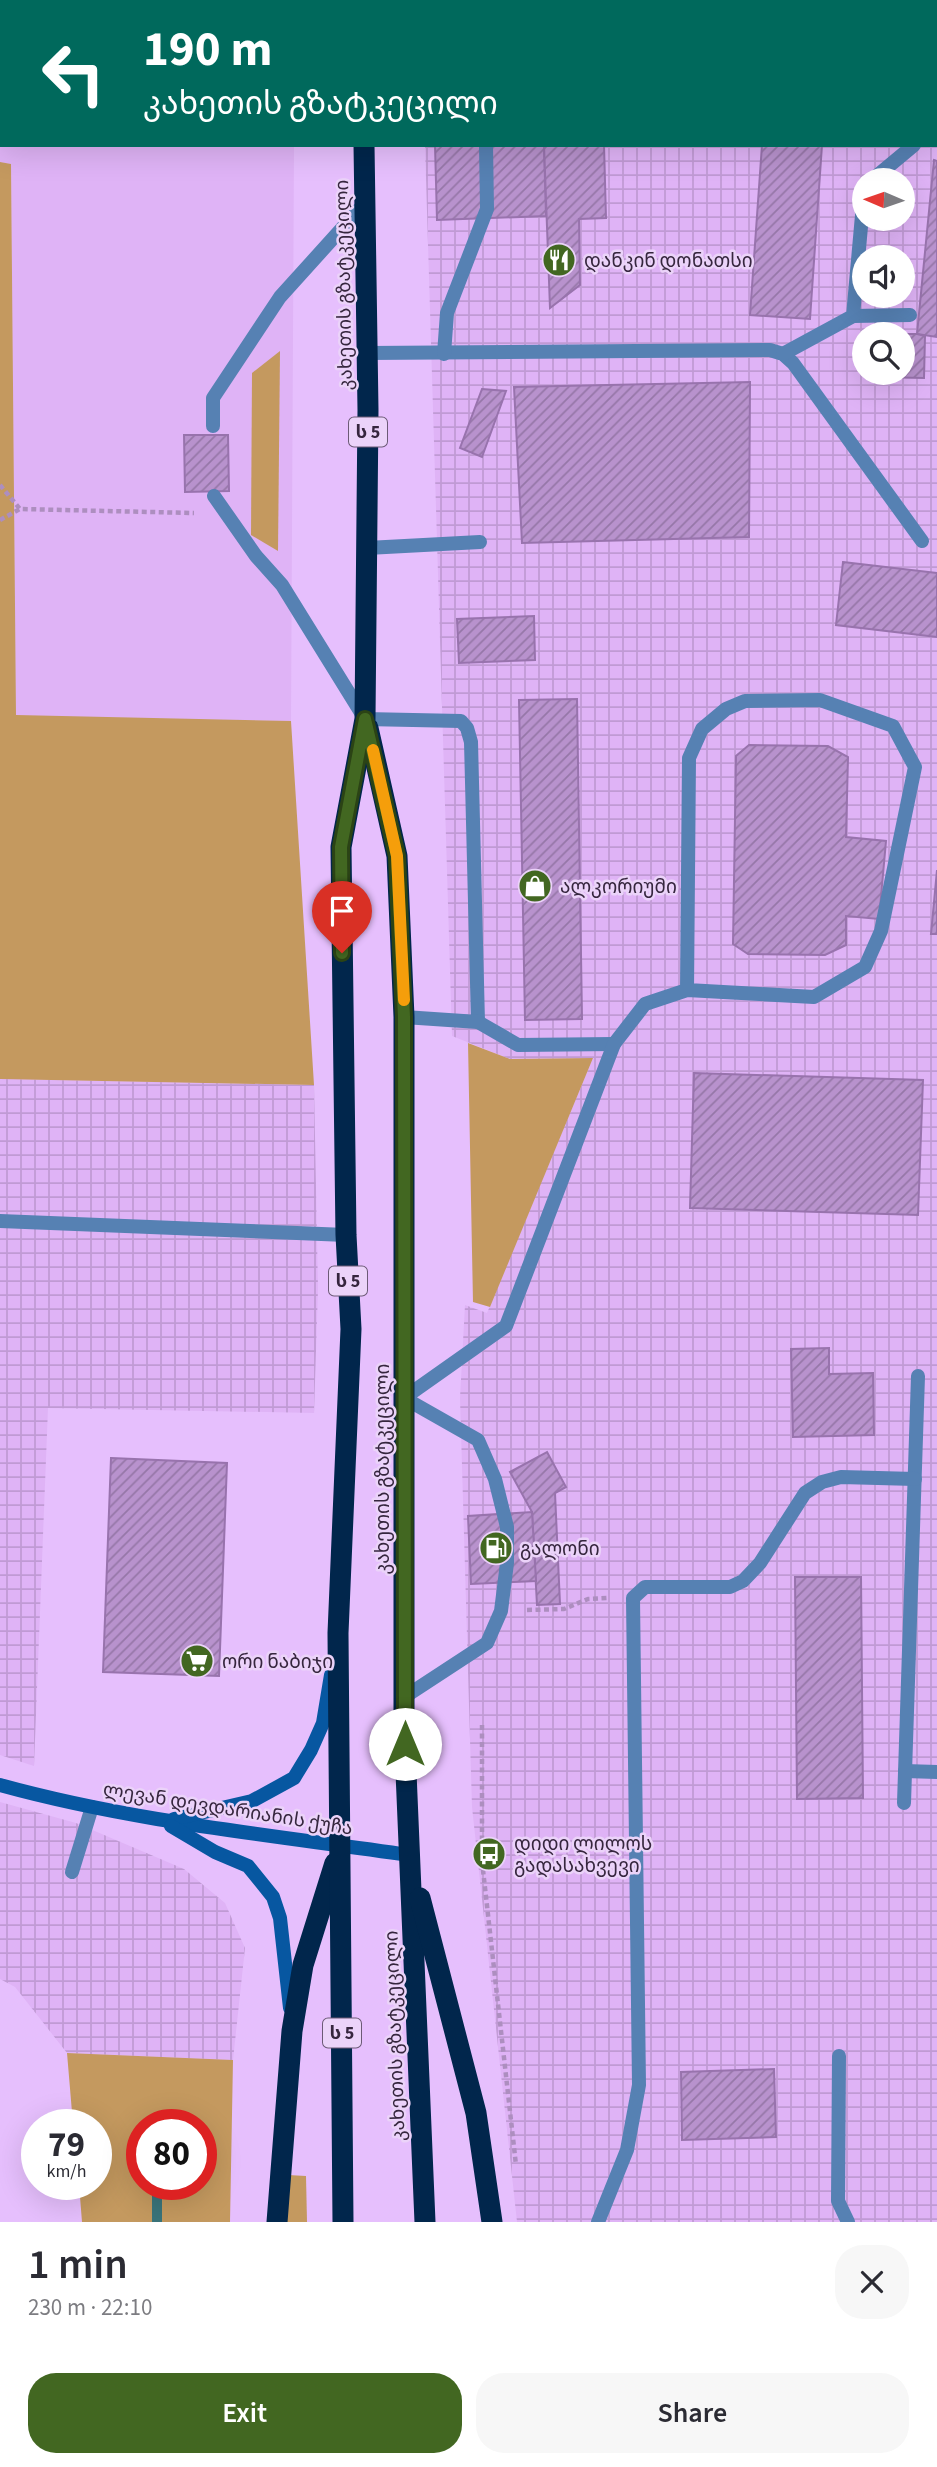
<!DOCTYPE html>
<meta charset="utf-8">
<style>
body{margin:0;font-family:"Source Sans 3","Noto Sans Georgian",sans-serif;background:#f7f7f7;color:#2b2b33;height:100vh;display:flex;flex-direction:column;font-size:26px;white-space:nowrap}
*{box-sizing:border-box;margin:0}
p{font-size:23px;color:#7c7c81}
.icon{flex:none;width:38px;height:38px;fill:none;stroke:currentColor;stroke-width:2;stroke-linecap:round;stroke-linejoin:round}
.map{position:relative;height:2222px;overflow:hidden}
.drawer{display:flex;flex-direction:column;background:#fff;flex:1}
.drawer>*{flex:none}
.hud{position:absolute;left:0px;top:0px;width:938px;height:147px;box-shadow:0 7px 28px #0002;background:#00695c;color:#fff;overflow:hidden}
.needle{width:46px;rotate:272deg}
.fabs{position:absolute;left:852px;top:168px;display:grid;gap:14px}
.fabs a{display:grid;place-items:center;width:63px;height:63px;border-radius:50%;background:#fff;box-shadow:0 7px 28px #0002;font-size:35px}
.speed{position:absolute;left:21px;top:2109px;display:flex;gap:14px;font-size:35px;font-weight:700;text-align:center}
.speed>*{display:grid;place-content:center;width:91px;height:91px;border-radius:50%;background:#fff;box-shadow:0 7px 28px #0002;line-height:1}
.speed small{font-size:18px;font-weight:400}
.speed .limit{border:10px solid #d22;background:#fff;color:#111}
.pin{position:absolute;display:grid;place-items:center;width:60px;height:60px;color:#fff;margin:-72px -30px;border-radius:50% 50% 50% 0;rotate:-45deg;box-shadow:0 0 7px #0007}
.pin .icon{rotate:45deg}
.me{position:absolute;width:77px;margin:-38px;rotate:0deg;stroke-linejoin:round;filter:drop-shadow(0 0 5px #0008)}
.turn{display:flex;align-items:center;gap:24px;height:147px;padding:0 28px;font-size:32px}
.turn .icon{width:91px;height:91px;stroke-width:2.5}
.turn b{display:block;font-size:49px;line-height:60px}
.round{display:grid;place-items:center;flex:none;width:74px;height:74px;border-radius:28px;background:#f7f7f7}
.head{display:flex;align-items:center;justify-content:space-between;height:119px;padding:0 28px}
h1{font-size:42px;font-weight:600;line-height:52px}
.button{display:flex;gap:14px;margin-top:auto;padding:14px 28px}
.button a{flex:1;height:80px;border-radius:28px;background:#426721;color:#fff;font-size:28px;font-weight:600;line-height:80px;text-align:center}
.button a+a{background:#f7f7f7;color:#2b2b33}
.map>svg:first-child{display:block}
.built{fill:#dfb3f6}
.industrial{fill:url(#industrial-grid);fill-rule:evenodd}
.grass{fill:#c4995f;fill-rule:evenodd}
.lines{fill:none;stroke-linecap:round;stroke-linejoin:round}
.stream{stroke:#3a747a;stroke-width:10}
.building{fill:url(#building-hatch);stroke:#9873ad;stroke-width:2}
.path{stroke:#ad8ebf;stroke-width:4.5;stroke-dasharray:5 3.5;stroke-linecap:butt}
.lane{stroke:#5681b3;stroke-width:14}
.secondary{stroke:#0757a1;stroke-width:14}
.highway{stroke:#01264c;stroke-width:21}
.route-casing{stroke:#2b4315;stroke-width:18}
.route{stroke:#426721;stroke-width:12}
.slow{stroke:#f59e0b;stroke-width:12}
.labels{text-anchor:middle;stroke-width:5;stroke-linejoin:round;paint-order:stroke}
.shield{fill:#ebd3f9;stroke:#6c5a76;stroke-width:2}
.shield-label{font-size:18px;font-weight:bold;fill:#36263e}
.poi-label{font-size:19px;fill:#36263e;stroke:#ebd3f9;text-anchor:start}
.street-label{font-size:19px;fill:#36263e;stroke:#ebd3f9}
</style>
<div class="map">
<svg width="937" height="2222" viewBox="0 0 937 2222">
<defs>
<pattern id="industrial-grid" width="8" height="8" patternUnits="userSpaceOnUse" patternTransform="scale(1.75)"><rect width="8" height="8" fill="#dfb3f6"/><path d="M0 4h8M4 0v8" fill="none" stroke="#c09ad4"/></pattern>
<pattern id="building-hatch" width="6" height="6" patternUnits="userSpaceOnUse" patternTransform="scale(1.75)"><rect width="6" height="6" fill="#b892cd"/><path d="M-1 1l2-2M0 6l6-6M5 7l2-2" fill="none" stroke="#9677a8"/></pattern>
</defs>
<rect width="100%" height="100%" fill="#e6bffd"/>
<path class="built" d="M0,0H295V2H2V145H294L291,721L16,716L11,164L0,162Z"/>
<g class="industrial">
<path d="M426,0H937V2222H517L472,1807L460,1398L465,1305L487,1313L593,1058L510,1059L452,1036L425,145H936V2H426ZM864,180H903V219H864ZM864,257H903V296H864ZM864,334H903V373H864Z"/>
<path d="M0,1079L314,1085L318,1289L314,1413L48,1408L34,1766L0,1755Z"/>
<path d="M0,1802L76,1823L184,1869L225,1903L245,1948L233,2060L67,2053L15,1987L0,1979Z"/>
</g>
<g class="grass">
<path d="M0,162L11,164L16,715L291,721L314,1085L0,1079Z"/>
<path d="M280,351L278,551L251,535L252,373Z"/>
<path d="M468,1043L510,1059L593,1058L490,1307L473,1302Z"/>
<path d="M67,2053L233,2060L230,2222H82L79,2184H96V2124H73ZM201,2124V2184H142V2124Z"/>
<path d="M288,2175L306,2176L307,2222H284Z"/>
</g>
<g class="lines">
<path class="stream" d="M157,2222V2184"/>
</g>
<g class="building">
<path d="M526,0H630V2Z"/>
<path d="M435,145H544L546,216L437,220Z"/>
<path d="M544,145H604L606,218L579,219L580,285L550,308Z"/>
<path d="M762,145H822L810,319L750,315Z"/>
<path d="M934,160L937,161V337L917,334Z"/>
<path d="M877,334H917L925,336L924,378L875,377V373H903V334Z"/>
<path d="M750,382L749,537L522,543L514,387Z"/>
<path d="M482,389L506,391L482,457L460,448Z"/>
<path d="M184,435H228L229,491L185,492Z"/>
<path d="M843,562L937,573V637L836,625Z"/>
<path d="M534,616L535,660L459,663L457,619Z"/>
<path d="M577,699L582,1019L525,1020L519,700Z"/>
<path d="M749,745L828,746L848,757L846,837L886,841L879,919L846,916V945L825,955L748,954L733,944L736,756Z"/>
<path d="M937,870V934H931Z"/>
<path d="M694,1073L923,1080L918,1215L690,1208Z"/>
<path d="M829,1348V1374L873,1373L874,1435L793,1437L791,1349Z"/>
<path d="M547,1452L566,1487L555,1493L560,1604L537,1605L532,1512L510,1472Z"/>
<path d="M111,1458L227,1463L219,1676L103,1672Z"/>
<path d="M532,1512L536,1581L471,1584L468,1516Z"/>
<path d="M795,1577H861L863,1798L797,1799Z"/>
<path d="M774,2069L776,2137L682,2140L681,2072Z"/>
</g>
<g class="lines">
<g class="path">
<path d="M0,485L20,509L194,513"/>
<path d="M0,520L20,509"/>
<path d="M527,1610L564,1609L588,1599L607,1598"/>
<path d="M482,1725V1861L516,2165"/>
</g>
<g class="lane">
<path d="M484,0V2"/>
<path d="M936,127L937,126"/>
<path d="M872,180L914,145"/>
<path d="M853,316L910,315"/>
<path d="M367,353L770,350L783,354L793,363L922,541"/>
<path d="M444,354L447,313L487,209L486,145"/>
<path d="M783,354L853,316L864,193"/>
<path d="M213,426V398L280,297L364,204"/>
<path d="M214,496L256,556L282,585L365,719L461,721L467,728L471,742L478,1022"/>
<path d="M367,548L480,542"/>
<path d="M404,1017L478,1022L518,1045L614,1044"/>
<path d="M0,1221L346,1235"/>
<path d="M406,1696L487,1643L501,1611L507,1563V1527L495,1479L478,1440L404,1398L506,1326L614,1044L645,1004L687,990L814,997L865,967L881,931L915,767L893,726L820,700L745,701L726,709L702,729L689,758L687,990"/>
<path d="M905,1771L937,1772"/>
<path d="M904,1803L918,1376"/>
<path d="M72,1872L92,1807"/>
<path d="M839,2056L838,2201L848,2222"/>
<path d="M598,2222L627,2150L639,2085L633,1598L645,1587H730L743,1581L760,1563L805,1493L822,1482L841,1477L915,1479"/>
</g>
<g class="secondary">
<path d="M394,2V0"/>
<path d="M0,1785C134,1822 272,1835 409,1855"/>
<path d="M174,1819L252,1801L294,1778L311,1750L323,1723L331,1675"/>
<path d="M171,1826L215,1852L248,1866L273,1897L280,1918L290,2008"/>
</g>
<g class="highway">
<path d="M363,0V2"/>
<path d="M368,728L397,856L404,1017V1725L425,2222"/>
<path d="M420,1898L476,2113L492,2222"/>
<path d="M277,2222L292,2031L303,1965L335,1863"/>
<path d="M343,2222L338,1633L351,1329L346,1235L341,847L365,719L368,410L364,145"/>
</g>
</g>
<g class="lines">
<defs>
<path id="route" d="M342,953L341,847L365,719L397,856L404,1017L405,1744"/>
</defs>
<use href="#route" class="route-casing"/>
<use href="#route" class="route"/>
<path class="slow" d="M373,750L397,856L404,1000"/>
</g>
<defs>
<symbol id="restaurant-disc" viewBox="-11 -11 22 22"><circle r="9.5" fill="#426721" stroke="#ebd3f9"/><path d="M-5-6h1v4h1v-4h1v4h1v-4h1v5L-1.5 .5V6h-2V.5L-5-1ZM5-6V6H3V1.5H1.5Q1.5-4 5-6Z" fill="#fff"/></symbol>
<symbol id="shop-disc" viewBox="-11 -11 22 22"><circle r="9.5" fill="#426721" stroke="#ebd3f9"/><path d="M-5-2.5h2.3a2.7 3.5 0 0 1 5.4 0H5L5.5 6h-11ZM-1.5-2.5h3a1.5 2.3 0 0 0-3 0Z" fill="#fff"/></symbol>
<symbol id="fuel-disc" viewBox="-11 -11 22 22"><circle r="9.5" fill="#426721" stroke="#ebd3f9"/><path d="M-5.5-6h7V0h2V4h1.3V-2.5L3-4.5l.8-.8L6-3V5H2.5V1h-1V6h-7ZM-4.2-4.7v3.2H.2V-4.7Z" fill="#fff"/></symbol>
<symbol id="supermarket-disc" viewBox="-11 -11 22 22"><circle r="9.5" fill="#426721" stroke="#ebd3f9"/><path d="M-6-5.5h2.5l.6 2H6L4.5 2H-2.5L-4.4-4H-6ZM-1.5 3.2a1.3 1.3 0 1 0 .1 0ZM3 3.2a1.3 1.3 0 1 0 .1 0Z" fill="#fff"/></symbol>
<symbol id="bus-disc" viewBox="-11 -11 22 22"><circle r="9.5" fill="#426721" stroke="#ebd3f9"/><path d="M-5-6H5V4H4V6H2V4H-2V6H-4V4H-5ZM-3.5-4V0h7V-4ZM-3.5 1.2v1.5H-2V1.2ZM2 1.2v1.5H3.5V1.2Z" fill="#fff"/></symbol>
</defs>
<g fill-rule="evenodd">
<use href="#restaurant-disc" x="540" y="241" width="38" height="38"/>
<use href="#shop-disc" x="516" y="867" width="38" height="38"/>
<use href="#fuel-disc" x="477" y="1529" width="38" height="38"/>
<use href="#supermarket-disc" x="178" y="1642" width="38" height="38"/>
<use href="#bus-disc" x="470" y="1835" width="38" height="38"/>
</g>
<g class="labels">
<g class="shield">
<rect x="349" y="417.5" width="38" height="29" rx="5"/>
<rect x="329" y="1266.5" width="38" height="29" rx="5"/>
<rect x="323" y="2018.5" width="38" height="29" rx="5"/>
</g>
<g class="shield-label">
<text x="368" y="438">ს 5</text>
<text x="348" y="1287">ს 5</text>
<text x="342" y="2039">ს 5</text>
</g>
<g class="poi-label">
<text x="584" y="267">დანკინ დონათსი</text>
<text x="560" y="893">ალკორიუმი</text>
<text x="520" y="1555">გალონი</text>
<text x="222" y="1668">ორი ნაბიჯი</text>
<text x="514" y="1850">დიდი ლილოს<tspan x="514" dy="22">გადასახვევი</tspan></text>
</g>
<g class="street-label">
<text transform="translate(343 285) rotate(-91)" y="7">კახეთის გზატკეცილი</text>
<text transform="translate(382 1469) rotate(-90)" y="7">კახეთის გზატკეცილი</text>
<text transform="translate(228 1808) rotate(9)" y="7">ლევან დევდარიანის ქუჩა</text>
<text transform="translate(394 2036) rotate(-92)" y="7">კახეთის გზატკეცილი</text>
</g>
</g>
</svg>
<div class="fabs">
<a><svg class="needle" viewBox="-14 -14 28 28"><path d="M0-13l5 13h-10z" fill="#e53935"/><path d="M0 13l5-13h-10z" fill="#7c7c81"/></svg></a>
<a><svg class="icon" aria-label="sound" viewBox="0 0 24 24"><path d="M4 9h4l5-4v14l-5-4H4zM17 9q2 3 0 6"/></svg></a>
<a><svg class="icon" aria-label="search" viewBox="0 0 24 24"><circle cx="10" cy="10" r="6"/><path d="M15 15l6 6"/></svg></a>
</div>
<div class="speed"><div>79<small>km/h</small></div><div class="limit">80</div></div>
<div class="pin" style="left:342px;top:953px;background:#d93025"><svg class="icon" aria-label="arrive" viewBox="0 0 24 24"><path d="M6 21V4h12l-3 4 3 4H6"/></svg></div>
<svg class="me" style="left:405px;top:1744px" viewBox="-20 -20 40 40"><circle r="19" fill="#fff"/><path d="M0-13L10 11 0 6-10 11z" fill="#426721"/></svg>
<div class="hud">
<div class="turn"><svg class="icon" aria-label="left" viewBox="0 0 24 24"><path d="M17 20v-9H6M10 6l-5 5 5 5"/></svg><div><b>190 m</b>კახეთის გზატკეცილი</div></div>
</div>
</div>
<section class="drawer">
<div class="head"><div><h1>1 min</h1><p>230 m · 22:10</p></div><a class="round"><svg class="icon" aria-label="close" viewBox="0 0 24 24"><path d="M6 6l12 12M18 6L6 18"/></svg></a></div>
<div class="button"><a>Exit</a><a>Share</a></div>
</section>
